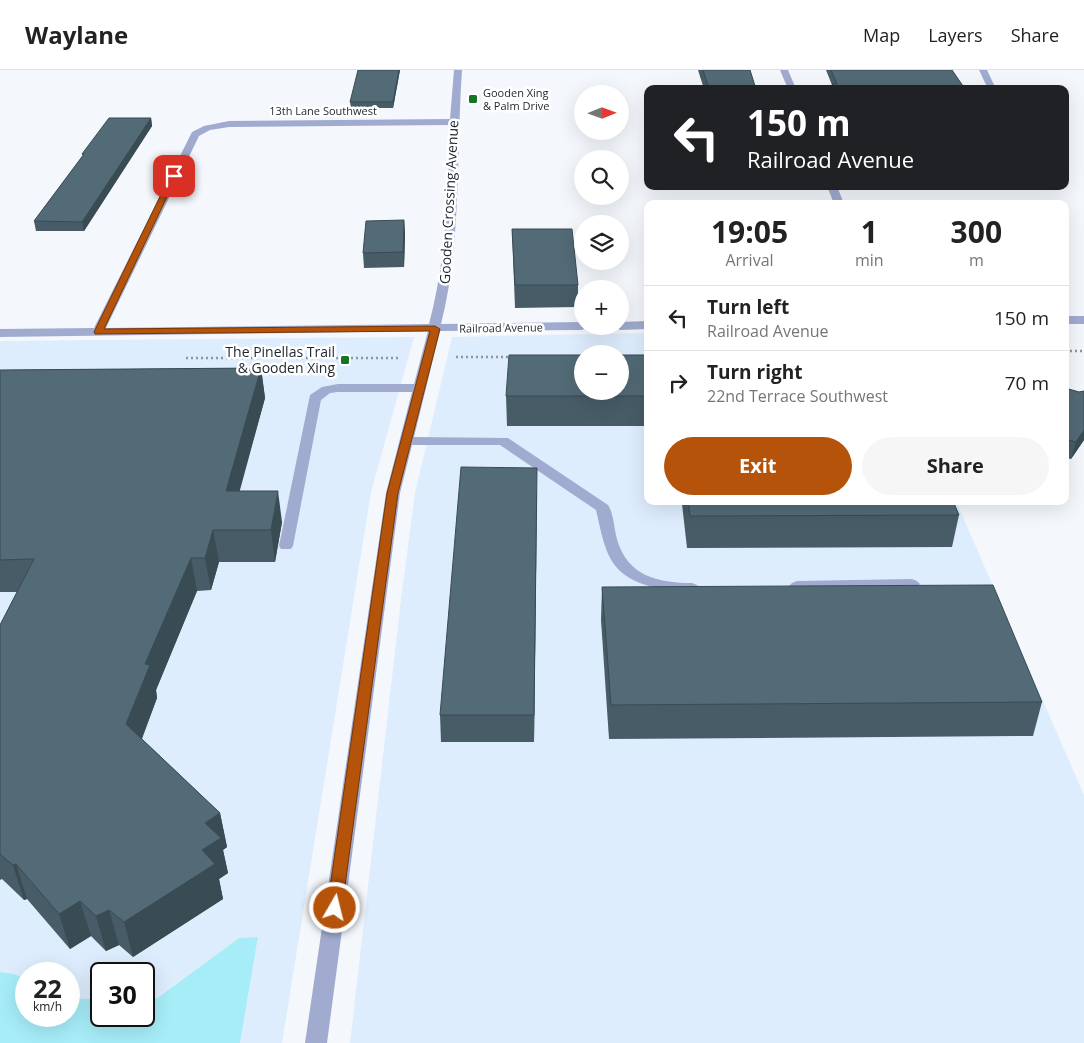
<!DOCTYPE html>
<meta charset="utf-8">
<style>
body{margin:0;font-family:"Open Sans",sans-serif;background:#f6f6f6;color:#222;height:100vh;display:flex;flex-direction:column;font-size:19px;white-space:nowrap}
*{box-sizing:border-box;margin:0}
p{font-size:16px;color:#767676}
.icon{flex:none;width:28px;height:28px;fill:none;stroke:currentColor;stroke-width:2;stroke-linecap:round;stroke-linejoin:round}
.map{position:relative;flex:1;overflow:hidden}
.drawer{position:absolute;left:644px;top:130px;width:425px;height:305px;display:flex;flex-direction:column;background:#fff;border-radius:10px;box-shadow:0 5px 20px #0002}
.drawer>*{flex:none}
.hud{position:absolute;left:644px;top:15px;width:425px;height:105px;border-radius:10px;box-shadow:0 5px 20px #0002;background:#202124;color:#fff;overflow:hidden}
.needle{width:32px;rotate:89deg}
.controls{position:absolute;left:574px;top:15px;display:grid;gap:10px}
.controls a{display:grid;place-items:center;width:55px;height:55px;border-radius:50%;background:#fff;box-shadow:0 5px 20px #0002;font-size:25px}
.speed{position:absolute;left:15px;top:892px;display:flex;gap:10px;font-size:25px;font-weight:700;text-align:center}
.speed>*{display:grid;place-content:center;width:65px;height:65px;border-radius:50%;background:#fff;box-shadow:0 5px 20px #0002;line-height:1}
.speed small{font-size:12px;font-weight:400}
.speed .limit{border:2px solid #111;border-radius:8px;background:#fff;color:#111}
.pin{position:absolute;display:grid;place-items:center;width:42px;height:42px;color:#fff;margin:-21px;border-radius:10px;box-shadow:0 2px 8px #0006}
.me{position:absolute;width:55px;margin:-28px;rotate:8deg;stroke-linejoin:round;filter:drop-shadow(0 0 4px #0008)}
.turn{display:flex;align-items:center;gap:18px;height:105px;padding:0 20px;font-size:22px}
.turn .icon{width:65px;height:65px;stroke-width:2.5}
.turn b{display:block;font-size:35px;line-height:42px}
.eta{display:flex;justify-content:space-evenly;align-items:center;height:85px;text-align:center}
.eta b{font-size:30px;font-weight:700;line-height:35px}
.button{display:flex;gap:10px;margin-top:auto;padding:10px 20px}
.button a{flex:1;height:58px;border-radius:30px;background:#b45309;color:#fff;font-size:20px;font-weight:700;line-height:58px;text-align:center}
.button a+a{background:#f6f6f6;color:#222}
ul{padding:0;list-style:none}
li{display:flex;align-items:center;gap:15px;height:65px;padding:0 20px;border-top:1px solid #e0e0e0}
li div{flex:1}
li b{display:block;font-size:19px}
li em{font-style:normal}
header{display:flex;align-items:center;gap:30px;box-sizing:border-box;height:70px;padding:0 25px;background:#fff;border-bottom:1px solid #e0e0e0}
header strong{font-size:24px}
nav{display:flex;gap:28px;margin-inline-start:auto;font-size:18px}
.map>svg:first-child{display:block}
.built{fill:#deedfe;fill-rule:evenodd}
.water{fill:#a6edf8}
.lines{fill:none;stroke-linecap:round;stroke-linejoin:round}
.path{stroke:#90959b;stroke-width:2.5;stroke-dasharray:2 3;stroke-linecap:butt}
.minor{fill:#a0abcf;fill-rule:evenodd}
.wall{fill:#475c66}
.shaded-wall{fill:#394b53}
.building{fill:#526b77;stroke:#394b53}
.route{fill:#b45309;stroke:#753606}
.poi-dot{fill:#147525;stroke:#fff;stroke-width:2}
.labels{text-anchor:middle;stroke-width:5;stroke-linejoin:round;paint-order:stroke}
.far-poi-label{font-size:11px;fill:#1e252d;stroke:#fff;text-anchor:start}
.far-street-label{font-size:11px;fill:#1e252d;stroke:#fff}
.street-label{font-size:14px;fill:#1e252d;stroke:#fff}
.poi-label{font-size:14px;fill:#1e252d;stroke:#fff;text-anchor:end}
</style>
<header>
<strong>Waylane</strong>
<nav><a>Map</a><a>Layers</a><a>Share</a></nav>
</header>
<div class="map">
<svg width="1084" height="973" viewBox="0 0 1084 973">
<rect width="100%" height="100%" fill="#f4f7fc"/>
<g class="built">
<path d="M647,263L648,431H956L1084,725V973H350L401,529L415,423L452,267ZM582,284H620V321H582Z"/>
<path d="M414,267L371,422L282,973H240L258,867L239,868L156,928H144V904H101V929L71,930L69,929V904H26V909L14,904L0,902V271Z"/>
</g>
<path class="water" d="M258,867L240,973H0V902L14,904L26,909V946H69V929H101V946H144V928H157L239,868Z"/>
<g class="lines">
<g class="path">
<path d="M1065,281H1084"/>
<path d="M456,287H512"/>
<path d="M186,288H399"/>
</g>
<g class="minor">
<path d="M454,0H462C456,84 462,171 441,254L582,252V256H588L582,260L440,261L414,367L508,368L608,435C614,444 614,459 617,469C627,506 658,513 692,513L697,515L700,518L697,521C684,525 669,522 656,518C608,506 606,483 596,440L500,375H412L400,423L327,973H305L386,423L412,322H338L330,323L321,330L293,476L291,479H281L279,476L310,325L322,317L338,314H414L428,261L0,267V259L94,258L192,62L204,56L229,51L450,49ZM449,55C449,121 446,190 429,254L106,258L199,66L210,60L229,57Z"/>
<path d="M780,0H788L796,19H788Z"/>
<path d="M979,0H987L996,19H988Z"/>
<path d="M827,116H837L844,134H834Z"/>
<rect x="1065" y="246" width="19" height="8"/>
<path d="M648,251V259L620,260L614,256H620V252Z"/>
<path d="M912,509L917,511L920,514L917,517L797,521L792,519L789,516L792,513L797,511Z"/>
</g>
</g>
<g class="wall">
<path d="M400,0L393,38H351L350,32Z"/>
<path d="M698,0H750L755,16V19H704Z"/>
<path d="M826,0H952L965,19H832V15Z"/>
<path d="M151,48L152,56L84,161H36L34,151L83,86L82,84Z"/>
<path d="M404,150L405,165L404,197L364,198L363,183Z"/>
<path d="M512,159L578,215V237L515,238Z"/>
<path d="M648,285V359L647,356H507L506,326Z"/>
<path d="M261,298L265,328L239,421L282,452L275,492H219L211,520L197,521L156,620L157,628L142,669L220,743L227,777L223,780L228,803L219,809L223,829L133,887L119,875L106,881L91,866L70,879L27,829L24,830L2,809L0,810V555L17,522H0V300Z"/>
<path d="M1065,318L1079,322L1084,321V370L1071,389L1065,388Z"/>
<path d="M537,423L534,672H441L440,645Z"/>
<path d="M658,431H953L959,445L952,477L687,478L682,434L658,433Z"/>
<path d="M602,517L1042,632L1033,666L609,669L601,550Z"/>
</g>
<g class="shaded-wall">
<path d="M399,0H400L393,38V32Z"/>
<path d="M151,48L152,56L84,161L82,152Z"/>
<path d="M404,150L405,165L404,197L403,182Z"/>
<path d="M261,298L265,328L231,453L226,421Z"/>
<path d="M1084,360V370L1071,389L1076,372Z"/>
<path d="M278,421L282,452L275,492L271,460Z"/>
<path d="M537,423L534,672V645Z"/>
<path d="M213,460L219,492L211,520L205,488Z"/>
<path d="M191,488L197,521L156,620L157,628L134,688L126,654L145,594Z"/>
<path d="M220,743L227,777L223,780L228,803L219,809L223,829L133,887L124,852L202,780L205,753Z"/>
<path d="M16,794L27,829L24,830L13,795Z"/>
<path d="M80,831L91,866L70,879L59,844Z"/>
<path d="M109,840L119,875L106,881L96,846Z"/>
</g>
<g class="building">
<path d="M358,0H399L393,32H350Z"/>
<path d="M703,0H750L755,16H749L750,19H709Z"/>
<path d="M831,0H952L965,19H835L832,14H837Z"/>
<path d="M109,48H151L82,152L34,151L84,84H82Z"/>
<path d="M404,150L403,182L363,183L366,151Z"/>
<path d="M512,159H572L578,215H515Z"/>
<path d="M509,285H582V321H620V285H648V326H506Z"/>
<path d="M261,298L226,421H278L271,460H213L205,488H191L145,594L150,595L126,654L220,743L205,753L221,768L202,780L215,794L124,852L109,840L96,846L80,831L59,844L16,794L13,795L0,784V555L34,489L0,490V300Z"/>
<path d="M1065,318L1079,322L1084,321V360L1076,372L1065,369Z"/>
<path d="M461,397L537,398L534,645H440Z"/>
<path d="M688,431H953L959,445L690,446Z"/>
<path d="M993,515L1042,632L611,635L602,517Z"/>
</g>
<path class="route" d="M174,103L177,106L104,259L435,256L440,259L398,423L342,838L340,842L335,844L329,842L327,838L387,423L430,261L95,264L94,262L170,106Z"/>
<g class="poi-dot">
<rect x="468" y="24" width="10" height="10" rx="2.5"/>
<rect x="340" y="285" width="10" height="10" rx="2.5"/>
</g>
<g class="labels">
<g class="far-poi-label">
<text x="483" y="27">Gooden Xing<tspan x="483" dy="13">&amp; Palm Drive</tspan></text>
</g>
<g class="far-street-label">
<text x="323" y="45">13th Lane Southwest</text>
<text transform="translate(501 258) rotate(-1)" y="4">Railroad Avenue</text>
</g>
<g class="street-label">
<text transform="translate(449 132) rotate(-87)" y="5">Gooden Crossing Avenue</text>
</g>
<g class="poi-label">
<text x="335" y="287">The Pinellas Trail<tspan x="335" dy="16">&amp; Gooden Xing</tspan></text>
</g>
</g>
</svg>
<div class="controls">
<a><svg class="needle" viewBox="-14 -14 28 28"><path d="M0-13l5 13h-10z" fill="#e53935"/><path d="M0 13l5-13h-10z" fill="#767676"/></svg></a>
<a><svg class="icon" aria-label="search" viewBox="0 0 24 24"><circle cx="10" cy="10" r="6"/><path d="M15 15l6 6"/></svg></a>
<a><svg class="icon" aria-label="layers" viewBox="0 0 24 24"><path d="M12 4l9 5-9 5-9-5zM3 14l9 5 9-5"/></svg></a>
<a>+</a>
<a>−</a>
</div>
<div class="speed"><div>22<small>km/h</small></div><div class="limit">30</div></div>
<div class="pin" style="left:174px;top:106px;background:#d93025"><svg class="icon" aria-label="arrive" viewBox="0 0 24 24"><path d="M6 21V4h12l-3 4 3 4H6"/></svg></div>
<svg class="me" style="left:335px;top:838px" viewBox="-20 -20 40 40"><circle r="17" fill="#b45309" stroke="#fff" stroke-width="3"/><path d="M0-11L8 9 0 5-8 9z" fill="#fff"/></svg>
<div class="hud">
<div class="turn"><svg class="icon" aria-label="left" viewBox="0 0 24 24"><path d="M17 20v-9H6M10 6l-5 5 5 5"/></svg><div><b>150 m</b>Railroad Avenue</div></div>
</div>
<section class="drawer">
<div class="eta">
<div><b>19:05</b><p>Arrival</p></div>
<div><b>1</b><p>min</p></div>
<div><b>300</b><p>m</p></div>
</div>
<ul>
<li><svg class="icon" aria-label="left" viewBox="0 0 24 24"><path d="M17 20v-9H6M10 6l-5 5 5 5"/></svg><div><b>Turn left</b><p>Railroad Avenue</p></div><em>150 m</em></li>
<li><svg class="icon" aria-label="right" viewBox="0 0 24 24"><path d="M7 20v-9h11M14 6l5 5-5 5"/></svg><div><b>Turn right</b><p>22nd Terrace Southwest</p></div><em>70 m</em></li>
</ul>
<div class="button"><a>Exit</a><a>Share</a></div>
</section>
</div>
